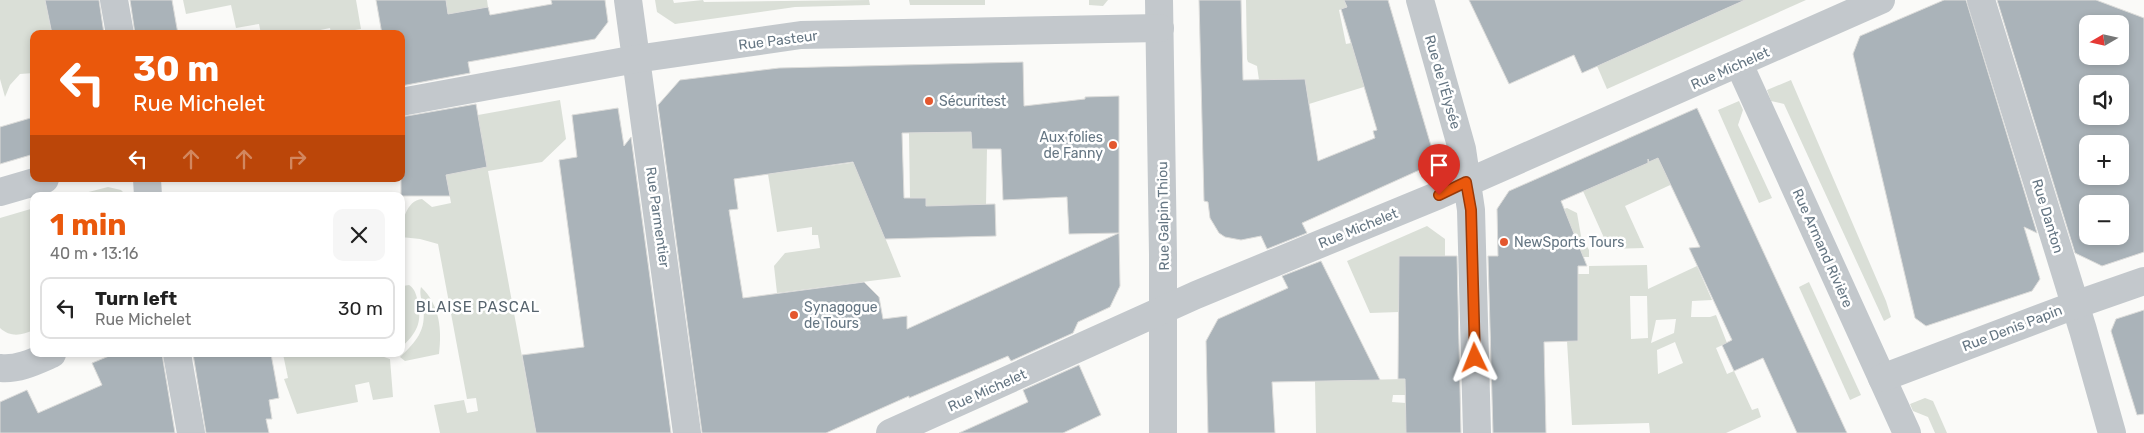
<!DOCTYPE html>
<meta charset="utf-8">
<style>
body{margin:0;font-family:Rubik,sans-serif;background:#f6f6f6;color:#222;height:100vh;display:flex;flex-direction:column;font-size:19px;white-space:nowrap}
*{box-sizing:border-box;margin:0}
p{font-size:16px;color:#767676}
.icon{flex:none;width:28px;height:28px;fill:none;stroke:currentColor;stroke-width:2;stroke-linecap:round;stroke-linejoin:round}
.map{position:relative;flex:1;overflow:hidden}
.details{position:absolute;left:30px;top:192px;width:375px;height:165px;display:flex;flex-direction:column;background:#fff;border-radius:10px;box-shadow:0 2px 8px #0003}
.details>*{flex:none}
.hud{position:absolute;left:30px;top:30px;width:375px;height:152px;border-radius:10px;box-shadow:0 2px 8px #0003;background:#ea580c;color:#fff;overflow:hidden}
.needle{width:32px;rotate:261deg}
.controls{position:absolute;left:2079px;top:15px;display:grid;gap:10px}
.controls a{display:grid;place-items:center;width:50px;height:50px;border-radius:10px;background:#fff;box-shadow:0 2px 8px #0003;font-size:25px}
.pin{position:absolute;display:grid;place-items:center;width:42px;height:42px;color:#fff;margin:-51px -21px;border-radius:50% 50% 50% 0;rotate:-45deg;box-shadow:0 0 5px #0007}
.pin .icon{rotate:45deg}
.me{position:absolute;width:55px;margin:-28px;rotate:358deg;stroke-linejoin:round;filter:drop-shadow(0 0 4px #0008)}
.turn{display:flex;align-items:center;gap:18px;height:105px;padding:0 20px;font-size:22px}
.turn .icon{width:65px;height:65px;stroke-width:2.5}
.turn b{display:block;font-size:35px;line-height:42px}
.lanes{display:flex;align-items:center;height:48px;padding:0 20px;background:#0003;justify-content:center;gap:25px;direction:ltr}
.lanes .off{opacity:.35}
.round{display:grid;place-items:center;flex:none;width:52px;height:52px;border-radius:10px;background:#f6f6f6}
.head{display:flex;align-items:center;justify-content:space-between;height:85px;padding:0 20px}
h1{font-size:30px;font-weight:700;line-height:38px;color:#ea580c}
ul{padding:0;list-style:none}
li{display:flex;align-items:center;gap:15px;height:62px;margin:0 10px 8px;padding:0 10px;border:2px solid #e0e0e0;border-radius:10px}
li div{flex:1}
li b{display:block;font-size:19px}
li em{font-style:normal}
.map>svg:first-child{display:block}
.green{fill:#dadfd7;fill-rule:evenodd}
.building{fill:#aab3b9;stroke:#dcdcda;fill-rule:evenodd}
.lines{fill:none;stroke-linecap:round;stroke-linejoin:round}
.minor{stroke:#c3c8cc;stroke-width:28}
.route-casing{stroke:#983908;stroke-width:12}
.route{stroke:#ea580c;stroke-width:9}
.poi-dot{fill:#e4572e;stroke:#fff;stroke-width:2}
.labels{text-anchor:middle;stroke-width:5;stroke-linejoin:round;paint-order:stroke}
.street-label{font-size:14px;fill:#657683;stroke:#fff}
.poi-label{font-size:14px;fill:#657683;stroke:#fff;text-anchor:start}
.neighbourhood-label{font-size:15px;letter-spacing:1px;fill:#57646e;stroke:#fff}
</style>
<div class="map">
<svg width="2144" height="433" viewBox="0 0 2144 433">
<rect width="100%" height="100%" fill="#fafaf8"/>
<g class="green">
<path d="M0,0H45L51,30L34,34V73L20,74L10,85L5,97L0,79Z"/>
<path d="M183,0H356L361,29L331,34L330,28L301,34H261L259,24L236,28L231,5L186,14Z"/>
<path d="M446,0H487L488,7L448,14Z"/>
<path d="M655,0H673L674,3L703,0L704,2L869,0L870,5L795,7L675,24L657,12Z"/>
<path d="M909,0H985V5H910Z"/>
<path d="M1089,0H1108L1103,6L1089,5Z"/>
<path d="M1246,0H1344L1347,7L1339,10L1346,44L1351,43L1367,86L1309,104L1305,79L1259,80L1257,66L1248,62L1247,59Z"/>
<path d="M1745,0H1806L1607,89L1597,66Z"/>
<path d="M1791,80L1886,301L1891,317L1884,321L1784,104L1771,101L1767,90Z"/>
<path d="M560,100L566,139L542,162L488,171L536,433H440L434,405L464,400L467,413L478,411L476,398L467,399L438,244L420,239L401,237C401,224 406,200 422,199L432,207L451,203L446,175L478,115Z"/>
<path d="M1739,101L1743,110L1738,125L1772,198L1759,203L1718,110Z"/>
<path d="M1657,126L1681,180L1625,206L1644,248L1609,249L1583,191L1640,166L1628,138Z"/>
<path d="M971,132L972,149H987L986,205L926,206L925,198H910L909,133Z"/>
<path d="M858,162L873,208L901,277L777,293L774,266L785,253L820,248L818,235H812V227L777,232L768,174Z"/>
<path d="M108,187L121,190L127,196H73Z"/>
<path d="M34,208V330C22,335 11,338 0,328V218Z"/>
<path d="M1567,208L1577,213L1581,236L1589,250V257H1561L1566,213L1564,209Z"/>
<path d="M1427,226L1445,239V256H1399V312L1370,313L1347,261Z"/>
<path d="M1647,265L1648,289L1697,266L1712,300L1692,301L1691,317H1710L1716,315L1727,343L1716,348L1727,374L1734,371L1752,410L1758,408L1761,417L1726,433H1650L1649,423L1572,425L1567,341L1571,274H1589V266ZM1630,296H1647L1648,338L1631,339ZM1676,319L1674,333L1651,343L1656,320ZM1675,342L1683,363L1658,374L1657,350Z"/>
<path d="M1809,282L1861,395L1850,400L1799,287Z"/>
<path d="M409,285C415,289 416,294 418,302C422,324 417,332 401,348L403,286Z"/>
<path d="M421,287C440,305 442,330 439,354L405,361L400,357C416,342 427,330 423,306C422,300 419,294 421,287Z"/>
<path d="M283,354H375L390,359L393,397L373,400L369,382L355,385L358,402L297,414L284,379L288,378Z"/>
<path d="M1405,379V395H1393L1392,402L1406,403V433H1316L1315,381Z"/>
<path d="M1925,398L1933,401L1947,433H1935L1928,417L1913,411L1910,404Z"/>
</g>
<g class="building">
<path d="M45,0H99L104,34H52Z"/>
<path d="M130,0H172L178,34H135Z"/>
<path d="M376,0H446L448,14L488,7L490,15L552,4L551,0H605L608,22L595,39L468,62L470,73L401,86V34H382Z"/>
<path d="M1199,0H1241L1243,80L1305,79L1318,161L1375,138L1373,131L1377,130L1341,9L1347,7L1344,0H1388L1432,149L1430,161L1424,168L1302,223L1307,233L1267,249L1261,236L1241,240L1225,237L1219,233L1210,218L1208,202L1204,201Z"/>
<path d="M1469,0H1745L1582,73L1574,55L1509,84Z"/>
<path d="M1944,0H1966L2037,233L2024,227L2040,279L2032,291L1926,326L1915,318L1853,54L1860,36Z"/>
<path d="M1997,0H2096L2144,18V252L2102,266L2075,253ZM2088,24H2120V56H2088ZM2088,84H2120V116H2088ZM2088,144H2120V176H2088ZM2088,204H2120V236H2088Z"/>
<path d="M1023,62L1024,106L1085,99V97L1119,96V233L1069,234L1067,197L1003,200L1001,149H972L971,132L902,133L904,198H926V206L995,204L996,236L885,239L853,162L734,179L738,209L729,210L743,298L864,282L879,297L883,319L907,316V329L1119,233L1120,286L1110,307L1078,322L1073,333L1011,361L1008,356L909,398V396L826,433H702L658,105L680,80L779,68Z"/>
<path d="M476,104L487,167L446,175L450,196H401V117Z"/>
<path d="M618,108L624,146L631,137L671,433H536L522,355L584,347L559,160L577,157L572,115Z"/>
<path d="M1697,108L1847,433H1797L1763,358L1734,371L1722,345L1732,340L1689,248L1700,247L1658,158L1649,162L1648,159V163L1561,201L1587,266H1578V341L1544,342L1546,433H1493L1488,256H1498L1497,209L1509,191Z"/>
<path d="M34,117V154L0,164V127Z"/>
<path d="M1399,256H1457L1461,433H1406L1405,379H1398Z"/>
<path d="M1321,261L1380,380L1272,382L1275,433H1208L1206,341L1218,319L1288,288L1282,276Z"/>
<path d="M2144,310V414L2137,415L2111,331L2116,319Z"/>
<path d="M114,354H162L175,433H0V402L27,390L38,413L102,385L92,363Z"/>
<path d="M193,354H271L279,398L269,400L272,419H266L269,433H206Z"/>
<path d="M1079,365L1101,415L1063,433H959L1028,402L1023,390Z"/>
</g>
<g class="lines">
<g class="minor">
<path d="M114,0L120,34"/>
<path d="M628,0L687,433"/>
<path d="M1159,0L1163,255V433"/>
<path d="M1420,0L1462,149L1471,210L1477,433"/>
<path d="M1981,0L2083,330L2112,433"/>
<path d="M1739,64L1907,433"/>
<path d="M401,102L636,59L801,35L1160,28"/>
<path d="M147,179L148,196"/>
<path d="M0,192L45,179"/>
<path d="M177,354L191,433"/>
<path d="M0,368C18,370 36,361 52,354"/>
<path d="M1882,378L2075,305L2144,281"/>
<path d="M890,433L1196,295L1439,195L1881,0"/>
</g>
</g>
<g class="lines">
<defs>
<path id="route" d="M1439,195L1466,182L1471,210L1475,358"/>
</defs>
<use href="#route" class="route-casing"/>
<use href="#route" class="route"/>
</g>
<g class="poi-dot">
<circle cx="929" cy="101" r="5"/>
<circle cx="1113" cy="145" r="5"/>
<circle cx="1504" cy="242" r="5"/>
<circle cx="794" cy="315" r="5"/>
</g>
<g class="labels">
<g class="street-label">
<text transform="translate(778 40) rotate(-7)" y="5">Rue Pasteur</text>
<text transform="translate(1730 68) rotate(-24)" y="5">Rue Michelet</text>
<text transform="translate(1443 82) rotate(74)" y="5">Rue de l'Élysée</text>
<text transform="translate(1163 216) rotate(-91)" y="5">Rue Galpin Thiou</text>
<text transform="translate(2048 216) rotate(73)" y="5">Rue Danton</text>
<text transform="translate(658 217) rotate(82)" y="5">Rue Parmentier</text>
<text transform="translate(1358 228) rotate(-22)" y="5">Rue Michelet</text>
<text transform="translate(1823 248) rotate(66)" y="5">Rue Armand Rivière</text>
<text transform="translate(2012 328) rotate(-21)" y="5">Rue Denis Papin</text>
<text transform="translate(987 390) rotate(-24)" y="5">Rue Michelet</text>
</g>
<g class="poi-label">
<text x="939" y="106">Sécuritest</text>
<text x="1103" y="142" text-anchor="end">Aux folies<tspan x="1103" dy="16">de Fanny</tspan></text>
<text x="1514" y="247">NewSports Tours</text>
<text x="804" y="312">Synagogue<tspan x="804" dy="16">de Tours</tspan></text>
</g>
<g class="neighbourhood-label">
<text x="478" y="312">BLAISE PASCAL</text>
</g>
</g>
</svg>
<div class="controls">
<a><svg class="needle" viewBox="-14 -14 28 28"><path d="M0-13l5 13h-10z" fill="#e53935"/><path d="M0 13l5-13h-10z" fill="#767676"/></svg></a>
<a><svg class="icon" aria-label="sound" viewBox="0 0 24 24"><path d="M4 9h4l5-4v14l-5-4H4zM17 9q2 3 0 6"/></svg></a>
<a>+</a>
<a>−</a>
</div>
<div class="pin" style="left:1439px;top:195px;background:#d93025"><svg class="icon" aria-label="arrive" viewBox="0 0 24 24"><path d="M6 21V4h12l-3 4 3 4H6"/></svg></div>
<svg class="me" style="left:1475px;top:358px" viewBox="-20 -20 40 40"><path d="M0-17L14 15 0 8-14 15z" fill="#ea580c" stroke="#fff" stroke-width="4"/></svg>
<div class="hud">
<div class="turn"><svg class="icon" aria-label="left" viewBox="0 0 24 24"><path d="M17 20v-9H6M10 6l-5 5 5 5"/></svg><div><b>30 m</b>Rue Michelet</div></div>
<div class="lanes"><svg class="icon" aria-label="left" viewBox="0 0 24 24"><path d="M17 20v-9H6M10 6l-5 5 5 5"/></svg><svg class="icon off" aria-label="ahead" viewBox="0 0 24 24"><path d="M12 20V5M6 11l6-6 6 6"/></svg><svg class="icon off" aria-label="ahead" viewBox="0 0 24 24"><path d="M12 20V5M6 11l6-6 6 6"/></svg><svg class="icon off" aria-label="right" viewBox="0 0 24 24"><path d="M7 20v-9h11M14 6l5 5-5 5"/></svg></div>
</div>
<section class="details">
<div class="head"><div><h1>1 min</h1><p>40 m · 13:16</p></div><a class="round"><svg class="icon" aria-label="close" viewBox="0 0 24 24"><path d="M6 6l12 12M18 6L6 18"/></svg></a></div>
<ul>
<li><svg class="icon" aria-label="left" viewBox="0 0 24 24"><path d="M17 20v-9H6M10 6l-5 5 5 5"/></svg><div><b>Turn left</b><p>Rue Michelet</p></div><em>30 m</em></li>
</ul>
</section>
</div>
